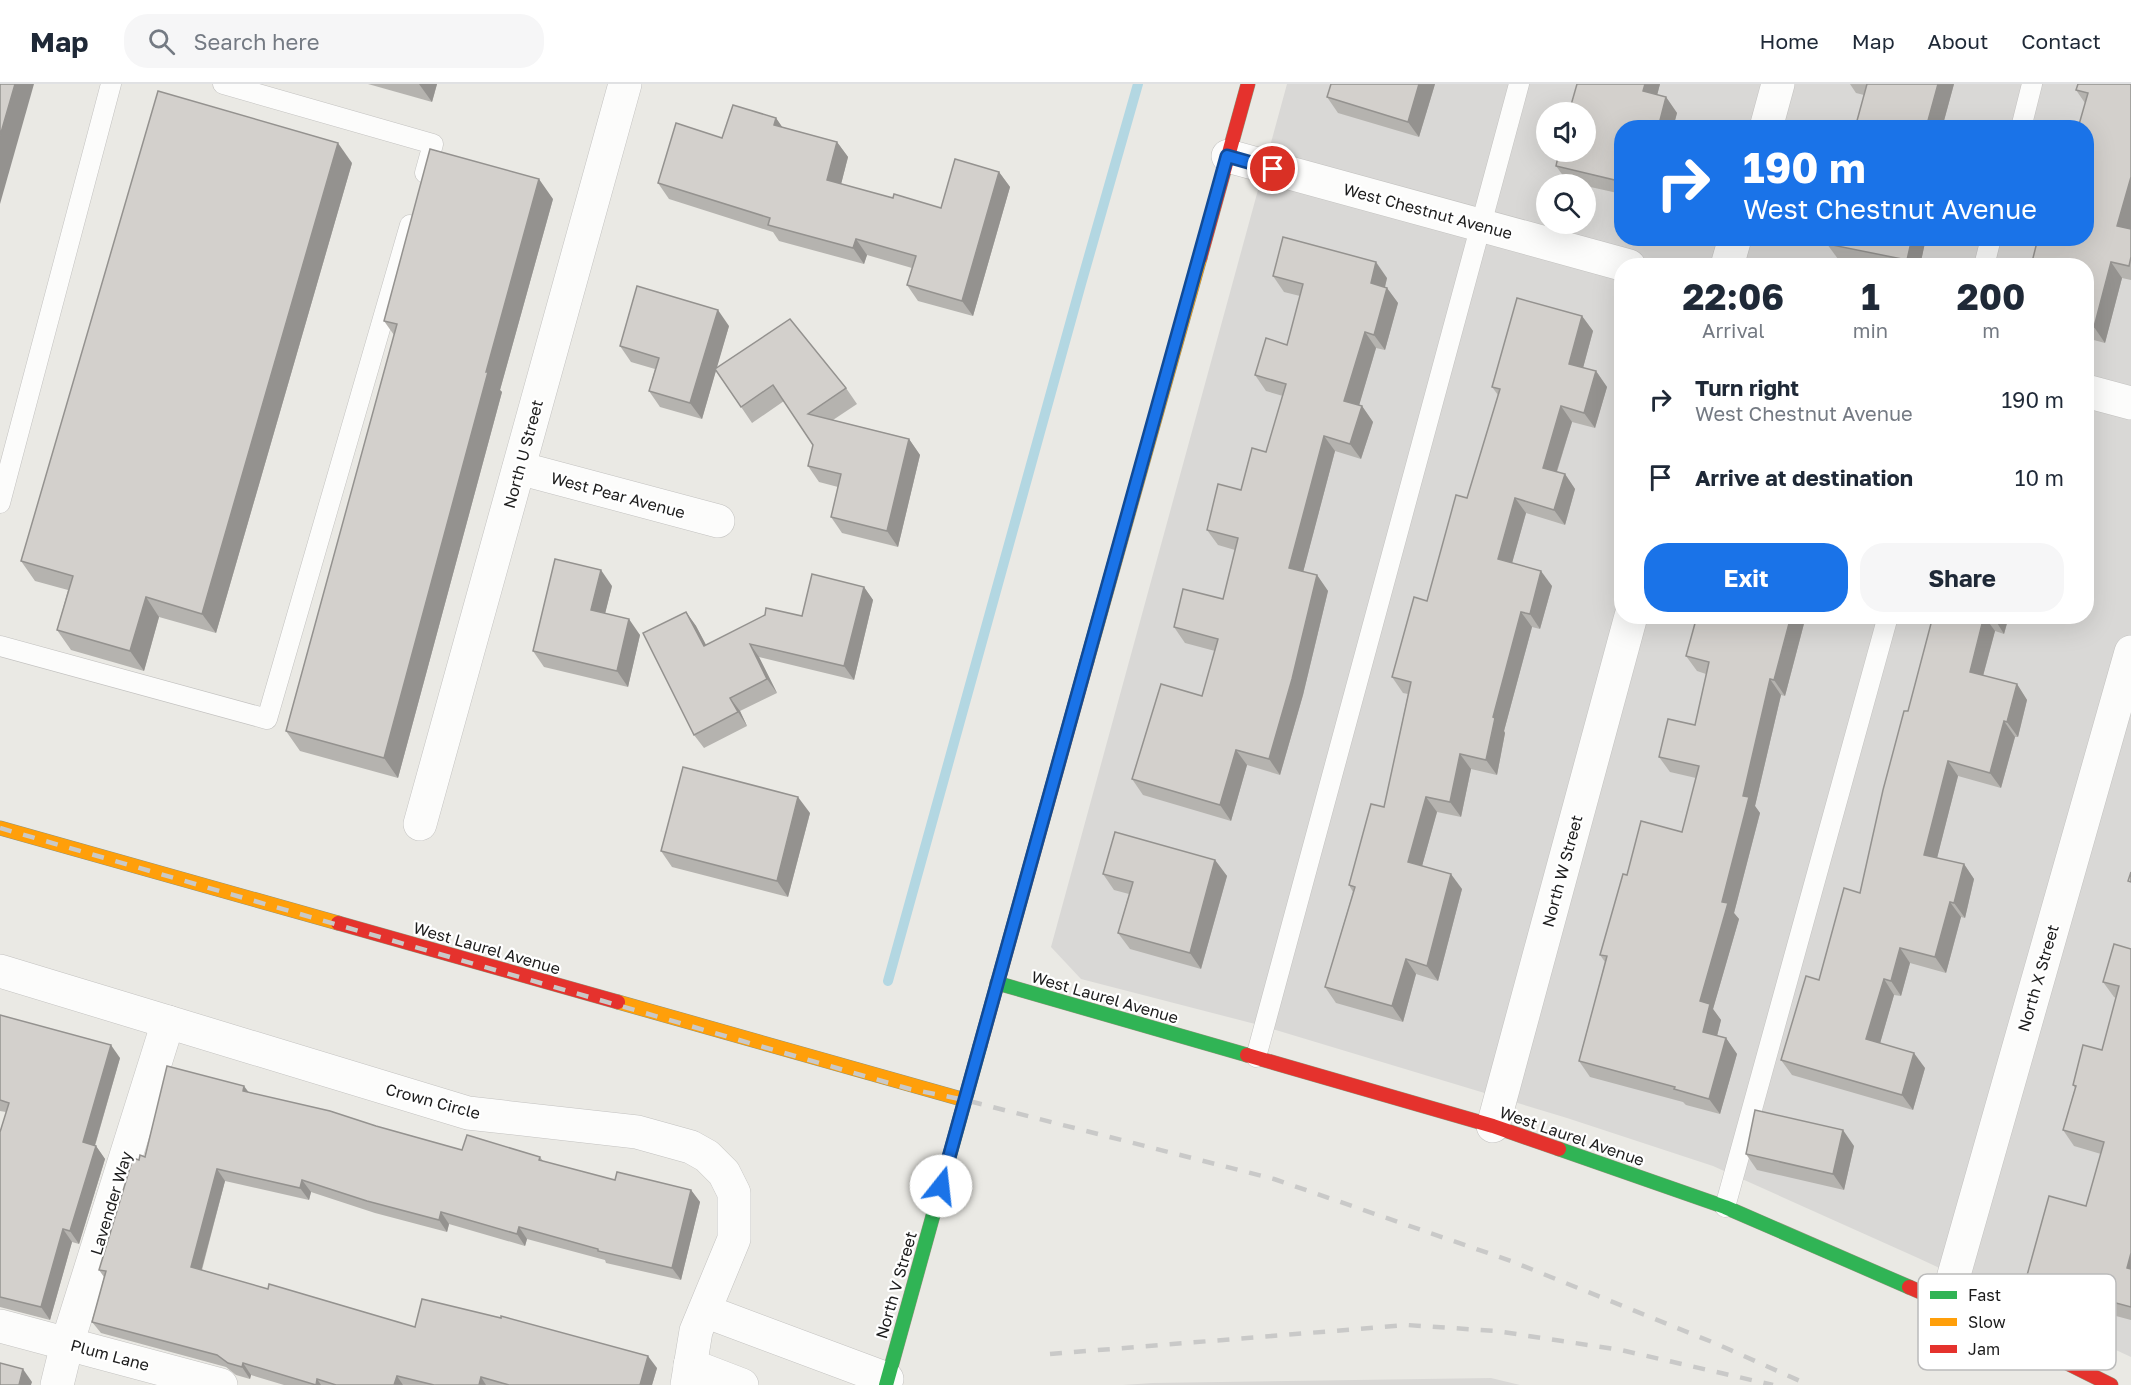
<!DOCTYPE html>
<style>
body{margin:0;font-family:"Golos Text",sans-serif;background:#f6f6f7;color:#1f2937;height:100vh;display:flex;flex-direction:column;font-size:22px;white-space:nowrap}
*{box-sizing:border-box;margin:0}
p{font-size:20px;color:#747a83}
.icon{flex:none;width:33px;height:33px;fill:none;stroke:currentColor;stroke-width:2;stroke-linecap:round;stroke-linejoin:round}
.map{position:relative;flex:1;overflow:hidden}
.sheet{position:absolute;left:1614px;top:174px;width:480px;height:366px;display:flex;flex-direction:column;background:#fff;border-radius:24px;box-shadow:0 6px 24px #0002}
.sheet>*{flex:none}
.hud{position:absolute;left:1614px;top:36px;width:480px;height:126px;border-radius:24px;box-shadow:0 6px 24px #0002;background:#1a73e8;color:#fff;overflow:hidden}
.tools{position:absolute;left:1536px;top:18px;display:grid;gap:12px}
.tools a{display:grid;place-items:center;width:60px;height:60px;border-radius:50%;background:#fff;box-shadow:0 6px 24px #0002;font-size:30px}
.pin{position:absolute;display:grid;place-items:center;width:51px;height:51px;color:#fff;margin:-26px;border:3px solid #fff;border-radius:50%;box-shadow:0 2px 6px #0007}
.me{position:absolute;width:66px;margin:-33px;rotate:16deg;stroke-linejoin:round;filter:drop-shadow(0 0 4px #0008)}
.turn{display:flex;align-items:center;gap:21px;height:126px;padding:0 30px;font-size:27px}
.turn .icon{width:78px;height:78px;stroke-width:2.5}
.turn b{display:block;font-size:42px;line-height:51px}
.eta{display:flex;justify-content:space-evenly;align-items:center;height:102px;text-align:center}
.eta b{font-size:36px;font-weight:700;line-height:42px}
.primary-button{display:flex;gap:12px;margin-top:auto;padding:12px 30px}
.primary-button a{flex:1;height:69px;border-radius:24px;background:#1a73e8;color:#fff;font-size:24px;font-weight:700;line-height:69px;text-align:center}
.primary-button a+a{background:#f6f6f7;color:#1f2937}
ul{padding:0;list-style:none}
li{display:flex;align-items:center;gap:18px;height:78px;padding:0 30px}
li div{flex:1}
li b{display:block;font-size:22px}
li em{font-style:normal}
header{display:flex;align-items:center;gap:36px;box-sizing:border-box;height:84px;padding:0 30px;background:#fff;border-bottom:2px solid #e0e1e3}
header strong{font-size:28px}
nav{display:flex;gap:33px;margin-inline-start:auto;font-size:21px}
.search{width:420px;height:54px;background:#f6f6f7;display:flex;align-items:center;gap:15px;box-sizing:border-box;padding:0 21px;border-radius:24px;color:#747a83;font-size:22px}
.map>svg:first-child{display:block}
.residential{fill:#d9d8d6;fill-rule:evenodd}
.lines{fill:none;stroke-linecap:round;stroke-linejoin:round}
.stream{stroke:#b3d7e2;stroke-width:10}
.lane-casing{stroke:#c3c2c0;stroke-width:21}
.street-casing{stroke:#c3c2c0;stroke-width:34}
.fast-casing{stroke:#91957c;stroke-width:15}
.slow-casing{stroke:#91957c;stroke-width:15}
.jam-casing{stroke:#91957c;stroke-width:15}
.lane{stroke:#fcfcfb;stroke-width:20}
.street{stroke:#fcfcfb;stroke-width:33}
.fast{stroke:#30b455;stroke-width:14}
.slow{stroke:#ff9f0a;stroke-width:14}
.jam{stroke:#e5322d;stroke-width:14}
.rail{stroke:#c9c9c8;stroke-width:4.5;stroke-dasharray:12 12;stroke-linecap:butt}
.wall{fill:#b5b3af}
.shaded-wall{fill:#94928f}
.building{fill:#d3d0cc;stroke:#94928f;stroke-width:1.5}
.route-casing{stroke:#114b97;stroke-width:15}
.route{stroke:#1a73e8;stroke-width:10}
.labels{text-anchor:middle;stroke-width:4.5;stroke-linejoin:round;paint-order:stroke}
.street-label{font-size:16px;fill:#1c1c1c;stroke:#fff}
.key{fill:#fff;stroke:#bbb;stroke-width:1.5}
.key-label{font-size:16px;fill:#1c1c1c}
</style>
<header>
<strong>Map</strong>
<div class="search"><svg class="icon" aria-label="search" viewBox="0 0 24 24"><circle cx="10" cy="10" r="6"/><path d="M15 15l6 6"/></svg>Search here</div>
<nav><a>Home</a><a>Map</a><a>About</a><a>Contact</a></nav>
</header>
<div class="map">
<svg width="2131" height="1301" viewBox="0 0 2131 1301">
<rect width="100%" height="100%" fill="#eae9e4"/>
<g class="residential">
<path d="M1287,0H2131V1273L1918,1174L1713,1082L1567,1034L1259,941L1081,895L1051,863ZM1546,28H1586V68H1546ZM1622,44H2086V154H1622ZM1546,100H1586V140H1546ZM1622,182H2086V532H1622Z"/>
<path d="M1491,1294L1520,1301H1123L1152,1299Z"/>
</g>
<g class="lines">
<path class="stream" d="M888,897L1081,200L1138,0"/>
<defs>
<g id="lane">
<path d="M223,0L433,60L425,89"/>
<path d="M2021,44L2032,0"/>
<path d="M1984,182L1991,154"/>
<path d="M0,419L111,0"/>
<path d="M0,562L267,635L410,141"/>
<path d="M1256,973L1519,0"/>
<path d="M1725,1123L1888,532"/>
</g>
<g id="street">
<path d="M1766,44L1778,0"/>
<path d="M1228,72L1629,182"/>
<path d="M1727,182L1735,154"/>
<path d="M2086,307L2131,319"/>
<path d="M519,384L718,437"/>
<path d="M420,740L625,0"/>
<path d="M0,887L468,1029L637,1048L691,1063L707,1072L724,1089L734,1109V1155L696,1247L687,1301"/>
<path d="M1493,1042L1631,532"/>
<path d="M1946,1219L2131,568"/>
<path d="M705,1227L887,1295"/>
<path d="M0,1242L221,1301"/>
<path d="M690,1281L742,1301"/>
<path d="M57,1301L67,1260L168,938"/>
</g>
<g id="fast">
<path d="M997,899L1247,971"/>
<path d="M1559,1065L1725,1123L1909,1203"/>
<path d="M886,1301L980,962"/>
</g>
<g id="slow">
<path d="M1087,577L1200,174"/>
<path d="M0,744L338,839"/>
<path d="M618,918L965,1016"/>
</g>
<g id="jam">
<path d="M1200,174L1248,0"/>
<path d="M338,839L618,918"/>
<path d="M980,962L1087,577"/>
<path d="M1247,971L1493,1042L1559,1065"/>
<path d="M1909,1203L1946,1219L2111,1301"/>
</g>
</defs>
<use href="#lane" class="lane-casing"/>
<use href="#street" class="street-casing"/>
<use href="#fast" class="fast-casing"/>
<use href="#slow" class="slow-casing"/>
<use href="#jam" class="jam-casing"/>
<use href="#lane" class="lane"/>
<use href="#street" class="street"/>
<use href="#fast" class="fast"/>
<use href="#slow" class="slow"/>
<use href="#jam" class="jam"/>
<g class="rail">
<path d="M0,744L910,1005L965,1016L1274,1095L1511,1177L1717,1260L1809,1301"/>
<path d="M1050,1270L1407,1241L1496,1247L1621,1266L1773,1301"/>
</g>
</g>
<g class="wall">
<path d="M368,0H437L432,18Z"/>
<path d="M1331,0H1435L1419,53L1338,29L1327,13Z"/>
<path d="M1577,0H1660L1657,11L1666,13L1677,29L1673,44H1622V110L1586,102V100H1580L1567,97L1556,82Z"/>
<path d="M1850,0H1954L1942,44H1855L1864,11L1856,9Z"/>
<path d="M2131,0V196L2122,194L2105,259L2086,254L2085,19L2076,6Z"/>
<path d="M776,34L782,43L837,58L848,73L841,100L893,114L941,124L999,88L1010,103L973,232L918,217L907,201L912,184L867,171L864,180L779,157L773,148L669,115L658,99L722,54Z"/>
<path d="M352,79L216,549L159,533L144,587L71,566L57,546L68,506L35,497L21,477Z"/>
<path d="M553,115L500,306L502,308L398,694L300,667L286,647L394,251L384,237Z"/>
<path d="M1926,154L1920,182H1867L1838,175L1827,160Z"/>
<path d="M1273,192L1387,194L1385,203L1387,204L1398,219L1385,266L1376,264L1359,321L1362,322L1373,338L1361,375L1335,367L1303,488L1317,491L1328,507L1303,611L1280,691L1247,681L1231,737L1143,711L1132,695L1202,612L1215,567L1185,559L1174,543L1223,515L1235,466L1218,461L1207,446L1241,406L1266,368L1283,312L1266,307L1255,291L1287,261L1300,212L1284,208Z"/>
<path d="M1582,232L1593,247L1583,284L1596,287L1607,303L1595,344L1572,338L1557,388L1565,390L1575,405L1565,441L1526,429L1512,479L1552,502L1540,545L1532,543L1504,647L1505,649L1497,691L1471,685L1461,733L1437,728L1422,782L1462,805L1438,897L1416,890L1403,938L1336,919L1325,903L1353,808L1349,801L1384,723L1408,610L1403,609L1392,593L1427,517L1467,414L1498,311L1492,303Z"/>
<path d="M729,242L716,285L846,304L857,320L833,336L909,355L920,371L898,463L842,449L831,433L838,403L819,398L808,382L813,361L784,317L752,339L716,286L702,335L660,323L649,307L655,285L631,278L620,262Z"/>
<path d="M612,502L605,529L640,551L628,603L544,583L533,567Z"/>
<path d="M864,503L873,516L854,596L759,573L777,609L740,627L747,642L704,664L694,651L686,528L696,542L706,561L802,532Z"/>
<path d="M1725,532H1806L1785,612L1781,611L1755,722L1760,729L1734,829L1739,835L1713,925L1721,936L1717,952L1726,954L1737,970L1720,1030L1686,1021L1683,1018L1590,993L1579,977L1605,878L1600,871L1627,791L1682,748L1696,694L1670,688L1659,673L1695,641L1706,590L1697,587L1686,572L1723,539Z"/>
<path d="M1933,532H2009L2004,550L1995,547L1983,592L2017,600L2027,616L2018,653H2015L2001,704L1958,692L1937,774L1964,780L1974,795L1965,834L1961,833L1946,889L1910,879L1901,912L1894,911L1880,959L1925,984L1913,1026L1792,991L1781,976L1860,809Z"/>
<path d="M810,729L788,813L672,783L661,767Z"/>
<path d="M1215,776L1227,792L1201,885L1130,865L1118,849L1129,810L1114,806L1103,790Z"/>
<path d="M2131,865V1236L2037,1211L2026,1195L2086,1122L2101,1070L2074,1062L2063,1046L2075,1004L2073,1001L2102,966L2116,914L2114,913L2103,898Z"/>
<path d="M0,931L120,974L95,1062H96L105,1075L79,1160L72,1158L50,1236L0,1223V1048L6,1028L0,1027Z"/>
<path d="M249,1008L462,1066L540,1073L543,1077L615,1096L691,1106L700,1118L681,1196L606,1179L605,1176L527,1155L525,1162L449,1140L447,1148L375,1129L311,1108L309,1116L225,1097L202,1186L268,1205L415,1243L657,1284L652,1301H284L251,1291L250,1295L236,1291L226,1283L101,1249L92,1238L104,1193L99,1186L139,1076Z"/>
<path d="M1854,1062L1844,1106L1757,1086L1746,1070Z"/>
</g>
<g class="shaded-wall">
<path d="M15,0H34L0,120V52Z"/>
<path d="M419,0H437L432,18Z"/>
<path d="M1419,0H1435L1419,53L1408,38Z"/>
<path d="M1645,0H1660L1654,23L1643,7Z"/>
<path d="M1938,0H1954L1942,44H1926Z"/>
<path d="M1666,13L1677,29L1673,44H1658Z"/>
<path d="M776,34L787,50L774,41Z"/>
<path d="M837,58L848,73L838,112L827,96Z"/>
<path d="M338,59L352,79L216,549L202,530Z"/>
<path d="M1622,86V100L1619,97Z"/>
<path d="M999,88L1010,103L973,232L962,217Z"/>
<path d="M2131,93V147L2117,142Z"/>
<path d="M539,95L553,115L500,306L502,308L398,694L384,674L486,288Z"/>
<path d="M1912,154H1926L1920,182H1911L1907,176Z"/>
<path d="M856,155L867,171L864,180L853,164Z"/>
<path d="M1376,178L1387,194L1382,215L1371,199Z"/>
<path d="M2111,178L2122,194L2105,259L2094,243Z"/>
<path d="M1387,204L1398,219L1385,266L1374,251Z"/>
<path d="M718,226L729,242L702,335L690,319Z"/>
<path d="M1582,232L1593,247L1580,295L1569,280Z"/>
<path d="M1365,248L1376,264L1356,332L1344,317Z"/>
<path d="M1596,287L1607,303L1595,344L1584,329Z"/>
<path d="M1362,322L1373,338L1361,375L1350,360Z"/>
<path d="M1561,322L1572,338L1553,399L1543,384Z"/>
<path d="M1324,352L1335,367L1300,500L1289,484Z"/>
<path d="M909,355L920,371L898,463L887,447Z"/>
<path d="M1565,390L1575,405L1565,441L1554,426Z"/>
<path d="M1515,414L1526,429L1509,490L1498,475Z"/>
<path d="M601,486L612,502L602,542L591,526Z"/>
<path d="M1541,487L1552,502L1540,545L1530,530Z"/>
<path d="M1317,491L1328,507L1303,611L1280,691L1269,675Z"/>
<path d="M864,503L873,516L854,596L844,582Z"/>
<path d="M146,513L159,533L144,587L130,567Z"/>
<path d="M686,528L696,542L714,576L704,562Z"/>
<path d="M1521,528L1532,543L1504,647L1505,649L1497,691L1486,676L1493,633Z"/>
<path d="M1791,532H1806L1785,612L1774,596Z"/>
<path d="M1984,532L1995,547L1980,603L1970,588Z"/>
<path d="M1994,532H2009L2004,550L1994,534Z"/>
<path d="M629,535L640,551L628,603L617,587Z"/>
<path d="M750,560L759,573L777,609L767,595Z"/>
<path d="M1770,595L1781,611L1755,722L1760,729L1734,829L1739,835L1713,925L1721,936L1714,964L1703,948L1700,917L1722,818L1743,712Z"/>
<path d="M2017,600L2027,616L2018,653L2007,638Z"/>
<path d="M730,614L740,627L747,642L738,628Z"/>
<path d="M2004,637L2015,653L2001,704L1990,689Z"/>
<path d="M1236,666L1247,681L1231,737L1220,721Z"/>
<path d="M1460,670L1471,685L1461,733L1450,718Z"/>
<path d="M1948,677L1958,692L1934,786L1924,771Z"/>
<path d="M798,713L810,729L788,813L777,797Z"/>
<path d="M1426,713L1437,728L1419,793L1408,778Z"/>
<path d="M1215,776L1227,792L1201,885L1190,869Z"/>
<path d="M1964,780L1974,795L1965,834L1954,819Z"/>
<path d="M1451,790L1462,805L1438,897L1427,882Z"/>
<path d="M1950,818L1961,833L1946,889L1935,873Z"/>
<path d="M1900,864L1910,879L1901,912L1891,897Z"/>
<path d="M1406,875L1416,890L1403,938L1392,922Z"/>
<path d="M1884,895L1894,911L1877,970L1866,955Z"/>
<path d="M1726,954L1737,970L1720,1030L1709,1015Z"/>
<path d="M111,961L120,974L92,1071L83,1058Z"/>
<path d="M1914,969L1925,984L1913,1026L1902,1011Z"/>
<path d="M244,1002L253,1014L243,1007Z"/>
<path d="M1843,1046L1854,1062L1844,1106L1833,1090Z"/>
<path d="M96,1062L105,1075L79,1160L70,1147Z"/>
<path d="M217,1085L225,1097L199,1195L191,1183Z"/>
<path d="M302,1096L311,1108L309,1116L300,1104Z"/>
<path d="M691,1106L700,1118L681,1196L672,1184Z"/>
<path d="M441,1128L449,1140L447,1148L439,1136Z"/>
<path d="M519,1143L527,1155L525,1162L517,1150Z"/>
<path d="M63,1145L72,1158L50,1236L41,1223Z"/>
<path d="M2131,1169V1190L2127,1184Z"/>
<path d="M648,1272L657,1284L652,1301H640Z"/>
<path d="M243,1279L251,1291L250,1295L242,1283Z"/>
<path d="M23,1285L32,1298L31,1301H19Z"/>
<path d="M397,1292L403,1301H394Z"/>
<path d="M481,1293L486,1301H479Z"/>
<path d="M317,1295L321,1301H316Z"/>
</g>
<g class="building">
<path d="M0,0H15L0,52Z"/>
<path d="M1331,0H1419L1408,38L1327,13Z"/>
<path d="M1577,0H1645L1643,7L1666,13L1658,44H1622V86L1619,97L1556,82L1559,68H1586V28H1569Z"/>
<path d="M1867,0H1938L1926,44H1855Z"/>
<path d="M2078,0H2131V93L2117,142L2131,145V173L2129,182L2111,178L2094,243L2086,241V182H2031L2038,154H2086V44H2078L2088,9L2076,6Z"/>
<path d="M158,7L338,59L202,530L146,513L130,567L57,546L73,492L21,477Z"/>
<path d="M733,21L776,34L774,41L837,58L827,96L893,114L894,110L941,124L955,75L999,88L962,217L907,201L916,172L856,155L853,164L768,141L770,134L658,99L676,39L722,54Z"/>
<path d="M430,65L539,95L486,288H488L384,674L286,647L397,240L384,237Z"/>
<path d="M1283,153L1376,178L1371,199L1387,204L1374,251L1365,248L1344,317L1362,322L1350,360L1324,352L1289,484L1317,491L1292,595L1269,675L1236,666L1220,721L1132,695L1161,600L1202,612L1218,555L1174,543L1183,505L1223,515L1238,454L1207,446L1218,400L1241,406L1252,364L1266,368L1286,300L1255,291L1266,254L1287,261L1303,200L1273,192Z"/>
<path d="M1828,154H1912L1907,176L1827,160Z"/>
<path d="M637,202L718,226L690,319L649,307L659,274L620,262Z"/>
<path d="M1517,214L1582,232L1569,280L1596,287L1584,329L1561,322L1543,384L1565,390L1554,426L1515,414L1498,475L1541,487L1530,530L1521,528L1493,633L1495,634L1486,676L1460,670L1450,718L1426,713L1408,778L1451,790L1427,882L1406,875L1392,922L1325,903L1355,803L1349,801L1371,720L1384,723L1411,598L1392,593L1414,513L1427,517L1456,411L1467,414L1500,305L1492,303Z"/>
<path d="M790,235L846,304L808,330L909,355L887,447L831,433L841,390L808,382L813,361L773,301L741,323L715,285Z"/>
<path d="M555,475L601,486L591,526L629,535L617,587L533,567Z"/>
<path d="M812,490L864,503L844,582L750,560L767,595L730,614L738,628L694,651L643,549L686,528L704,562L765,531L766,524L802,532Z"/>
<path d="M1697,532L1723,539L1725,532H1791L1774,596L1770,595L1743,712L1749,713L1722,818L1728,819L1700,917L1710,920L1703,948L1726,954L1709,1015L1674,1005L1675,1003L1579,977L1607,872L1600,871L1623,790L1627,791L1641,737L1682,748L1699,682L1659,673L1668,635L1695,641L1709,578L1686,572Z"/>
<path d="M1933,532H1984L1970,588L2017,600L2007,638L2004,637L1990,689L1948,677L1924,771L1964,780L1954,819L1950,818L1935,873L1900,864L1891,897L1884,895L1866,955L1914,969L1902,1011L1781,976L1806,892L1819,896L1844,804L1860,809L1883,706L1904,627H1908Z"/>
<path d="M683,683L798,713L777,797L661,767Z"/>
<path d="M1115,748L1215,776L1190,869L1118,849L1133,798L1103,790Z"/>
<path d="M2131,788V798L2128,797Z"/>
<path d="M2114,860L2131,865V1169L2127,1184L2131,1185V1223L2026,1195L2049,1112L2086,1122L2104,1058L2063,1046L2076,1002L2073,1001L2083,961L2102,966L2119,902L2103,898Z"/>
<path d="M0,931L111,961L83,1058L96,1062L70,1147L63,1145L41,1223L0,1213V1048L9,1019L0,1016Z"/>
<path d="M167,982L244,1002L243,1007L330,1027L376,1042L462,1066L467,1051L540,1073L539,1076L615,1096L617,1088L691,1106L672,1184L598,1167V1165L519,1143L517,1150L441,1128L439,1136L367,1117L302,1096L300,1104L217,1085L191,1183L268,1205L269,1200L415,1243L422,1215L501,1234V1232L648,1272L640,1301H509L481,1293L479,1301H434L397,1292L394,1301H336L317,1295L316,1301L243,1279L242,1283L228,1279L217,1271L92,1238L106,1187L99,1186L133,1074L139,1076L140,1071L145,1073Z"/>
<path d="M1755,1026L1843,1046L1833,1090L1746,1070Z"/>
<path d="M0,1279L23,1285L19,1301H0Z"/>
</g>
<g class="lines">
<defs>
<path id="route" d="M941,1102L1227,72L1273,85"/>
</defs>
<use href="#route" class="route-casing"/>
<use href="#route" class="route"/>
</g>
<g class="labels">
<g class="street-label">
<text transform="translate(1428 127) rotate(15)" y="6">West Chestnut Avenue</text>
<text transform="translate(523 370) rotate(-75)" y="6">North U Street</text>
<text transform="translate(618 411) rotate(15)" y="6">West Pear Avenue</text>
<text transform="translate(1562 787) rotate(-75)" y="6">North W Street</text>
<text transform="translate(487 864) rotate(16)" y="6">West Laurel Avenue</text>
<text transform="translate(2038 894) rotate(-74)" y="6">North X Street</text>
<text transform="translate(1105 913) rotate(16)" y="6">West Laurel Avenue</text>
<text transform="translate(433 1017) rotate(15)" y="6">Crown Circle</text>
<text transform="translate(1572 1052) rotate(19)" y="6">West Laurel Avenue</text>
<text transform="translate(111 1119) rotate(-73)" y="6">Lavender Way</text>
<text transform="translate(896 1201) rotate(-74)" y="6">North V Street</text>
<text transform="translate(110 1271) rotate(15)" y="6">Plum Lane</text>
</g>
</g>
<rect x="1918" y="1190" width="198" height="96" rx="9" class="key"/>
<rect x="1930" y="1207" width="27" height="8" fill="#30b455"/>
<rect x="1930" y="1234" width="27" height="8" fill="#ff9f0a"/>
<rect x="1930" y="1261" width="27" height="8" fill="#e5322d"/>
<g class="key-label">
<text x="1968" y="1217">Fast</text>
<text x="1968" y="1244">Slow</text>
<text x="1968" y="1271">Jam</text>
</g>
</svg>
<div class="tools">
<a><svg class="icon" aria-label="sound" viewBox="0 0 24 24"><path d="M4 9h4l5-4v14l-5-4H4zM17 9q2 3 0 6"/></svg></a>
<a><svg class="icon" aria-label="search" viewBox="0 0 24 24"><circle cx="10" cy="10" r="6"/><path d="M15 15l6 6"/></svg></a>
</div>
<div class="pin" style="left:1273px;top:85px;background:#d93025"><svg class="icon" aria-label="arrive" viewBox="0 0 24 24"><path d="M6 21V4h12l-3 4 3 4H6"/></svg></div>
<svg class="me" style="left:941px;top:1102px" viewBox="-20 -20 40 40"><circle r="19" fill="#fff"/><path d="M0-13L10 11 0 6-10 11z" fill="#1a73e8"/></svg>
<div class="hud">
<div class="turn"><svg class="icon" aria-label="right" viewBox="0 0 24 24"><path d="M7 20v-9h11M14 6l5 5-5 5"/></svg><div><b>190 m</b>West Chestnut Avenue</div></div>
</div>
<section class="sheet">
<div class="eta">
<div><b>22:06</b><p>Arrival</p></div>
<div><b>1</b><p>min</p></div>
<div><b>200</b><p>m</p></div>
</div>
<ul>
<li><svg class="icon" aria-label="right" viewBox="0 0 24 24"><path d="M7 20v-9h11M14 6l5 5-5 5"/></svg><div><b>Turn right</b><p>West Chestnut Avenue</p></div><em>190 m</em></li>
<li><svg class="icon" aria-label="arrive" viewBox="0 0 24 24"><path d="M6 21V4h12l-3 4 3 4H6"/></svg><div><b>Arrive at destination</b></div><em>10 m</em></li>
</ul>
<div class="primary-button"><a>Exit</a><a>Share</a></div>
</section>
</div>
